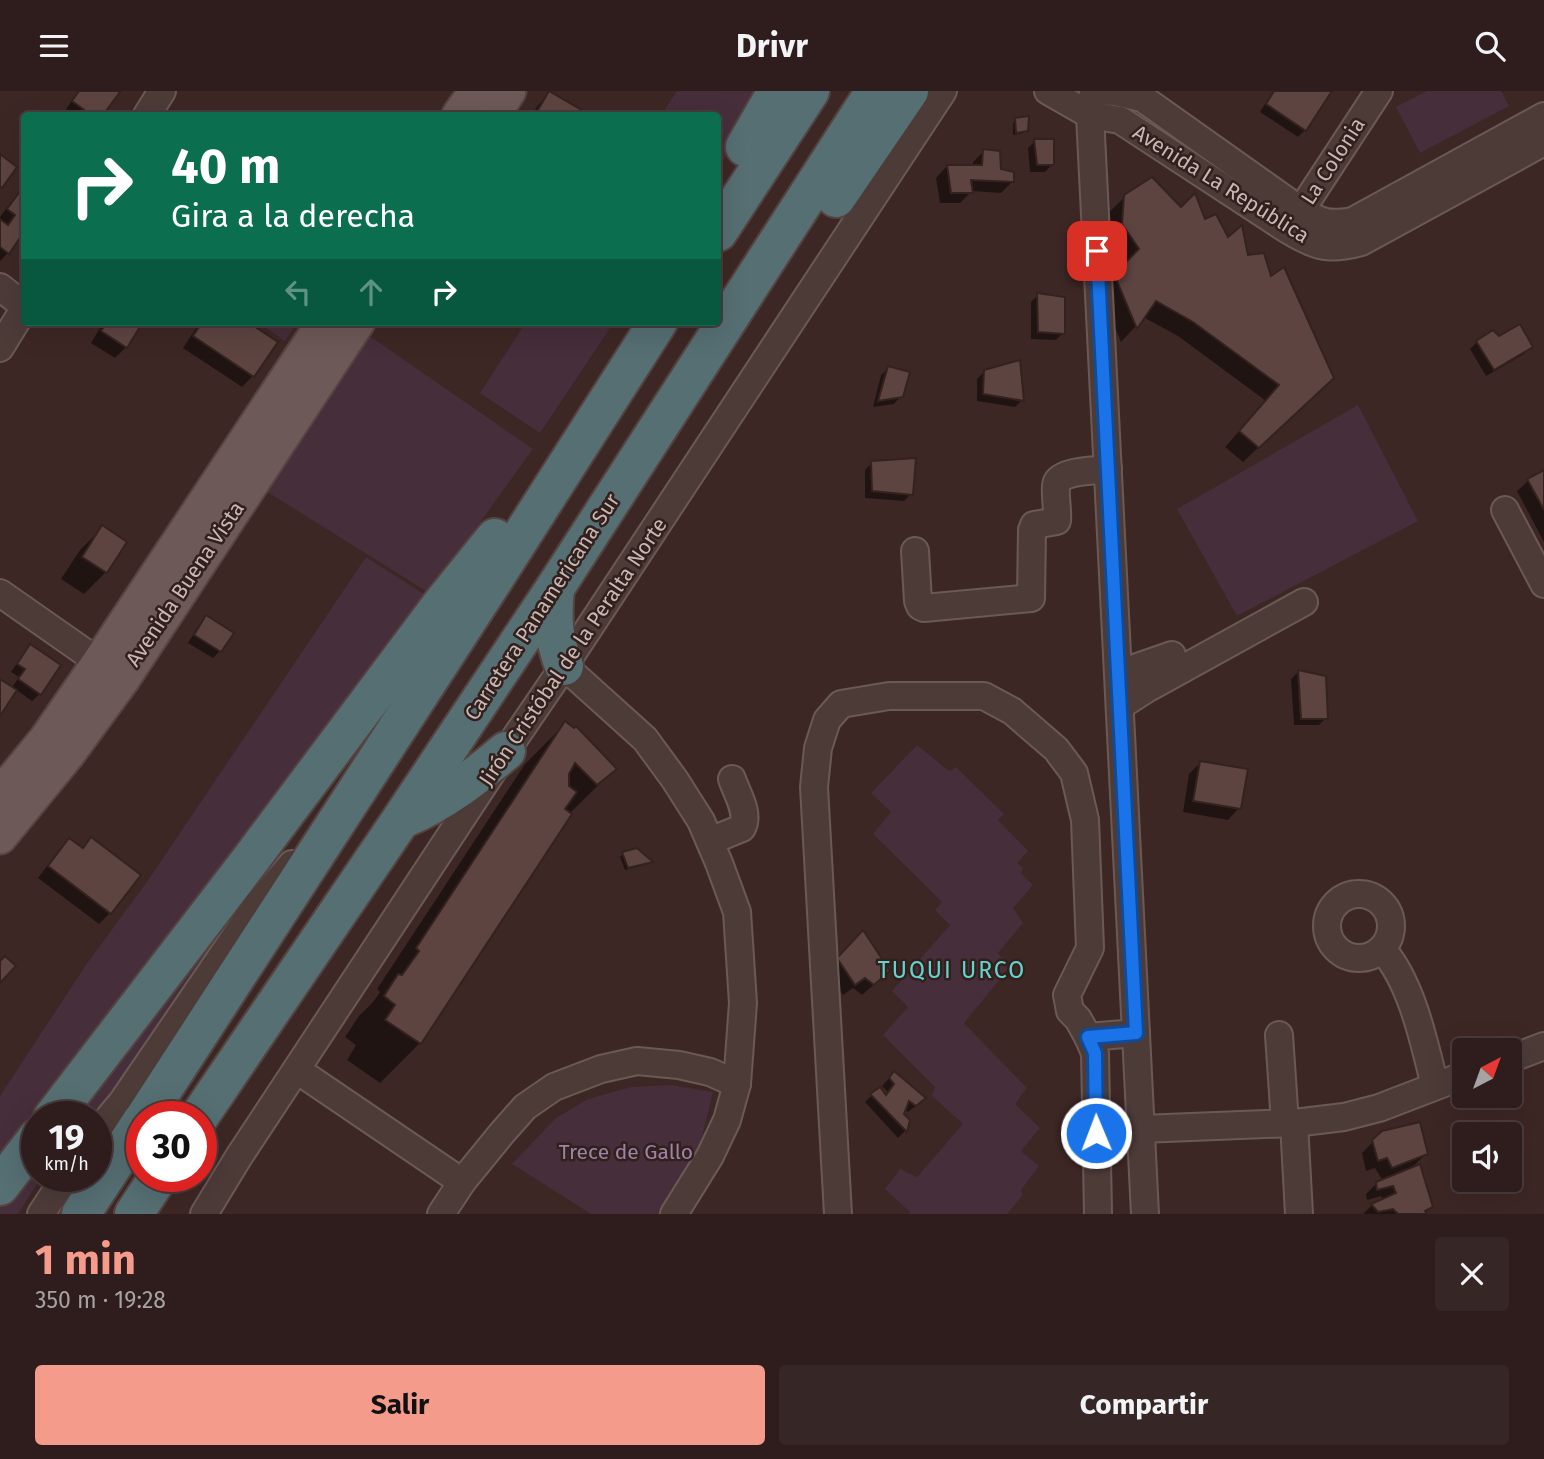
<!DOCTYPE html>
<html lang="es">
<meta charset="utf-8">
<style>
body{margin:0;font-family:"Fira Sans",sans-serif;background:#362625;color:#f1f3f6;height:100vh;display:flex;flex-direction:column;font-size:26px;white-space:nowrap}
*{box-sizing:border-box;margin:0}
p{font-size:23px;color:#a7a2a3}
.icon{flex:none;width:38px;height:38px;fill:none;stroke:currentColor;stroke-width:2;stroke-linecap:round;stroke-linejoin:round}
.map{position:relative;height:1123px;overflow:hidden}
.drawer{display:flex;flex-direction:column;background:#2e1d1c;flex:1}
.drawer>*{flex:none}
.top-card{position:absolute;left:21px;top:21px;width:700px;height:214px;border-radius:7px;box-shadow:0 7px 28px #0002,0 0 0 2px #493b3b;background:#0b6e4f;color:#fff;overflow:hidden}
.needle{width:46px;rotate:41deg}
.buttons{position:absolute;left:1452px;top:947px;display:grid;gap:14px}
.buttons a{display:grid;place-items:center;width:70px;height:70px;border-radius:7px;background:#2e1d1c;box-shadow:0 7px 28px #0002,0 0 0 2px #493b3b;font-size:35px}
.speed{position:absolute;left:21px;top:1010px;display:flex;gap:14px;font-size:35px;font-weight:700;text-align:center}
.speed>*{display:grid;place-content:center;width:91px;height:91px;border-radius:50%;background:#2e1d1c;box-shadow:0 7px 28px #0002,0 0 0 2px #493b3b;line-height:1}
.speed small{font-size:18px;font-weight:400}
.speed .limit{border:10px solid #d22;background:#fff;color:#111}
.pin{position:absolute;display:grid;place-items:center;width:60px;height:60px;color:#fff;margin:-30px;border-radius:14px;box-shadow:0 4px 10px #0006}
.me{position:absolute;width:77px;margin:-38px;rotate:359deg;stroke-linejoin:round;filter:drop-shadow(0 0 5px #0008)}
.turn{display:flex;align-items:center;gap:24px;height:147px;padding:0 35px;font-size:32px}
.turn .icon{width:91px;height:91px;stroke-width:2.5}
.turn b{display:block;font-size:49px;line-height:60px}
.lanes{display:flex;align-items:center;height:66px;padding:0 35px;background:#0003;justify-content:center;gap:35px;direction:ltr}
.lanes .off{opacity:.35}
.round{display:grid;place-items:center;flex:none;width:74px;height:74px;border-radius:7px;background:#362625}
.summary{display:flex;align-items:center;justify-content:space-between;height:119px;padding:0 35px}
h1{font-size:42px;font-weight:700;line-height:52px;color:#f59b8c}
.primary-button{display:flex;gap:14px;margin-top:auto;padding:14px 35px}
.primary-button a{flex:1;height:80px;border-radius:7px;background:#f59b8c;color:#111;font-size:28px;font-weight:700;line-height:80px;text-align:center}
.primary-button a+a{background:#362625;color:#f1f3f6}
header{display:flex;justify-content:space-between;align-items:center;height:91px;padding:0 35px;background:#2e1d1c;font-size:32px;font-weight:700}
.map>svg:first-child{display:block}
.green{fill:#462e3a}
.shadow{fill:#0007}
.building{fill:#5d4441;stroke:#34221f;stroke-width:2}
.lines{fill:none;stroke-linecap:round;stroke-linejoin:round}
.minor-casing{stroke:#6b5956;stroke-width:30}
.major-casing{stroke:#564441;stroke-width:37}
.highway-casing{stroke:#554340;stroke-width:42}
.minor{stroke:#4d3b38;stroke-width:26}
.major{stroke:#6d5957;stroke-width:33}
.highway{stroke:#566f73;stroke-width:38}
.route-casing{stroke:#114b97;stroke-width:18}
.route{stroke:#1a73e8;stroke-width:12}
.labels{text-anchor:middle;stroke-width:5;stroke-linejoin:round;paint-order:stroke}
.street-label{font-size:21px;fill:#c8b7b4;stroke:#32201d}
.park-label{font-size:21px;fill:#9f82a8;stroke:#32201d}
.neighbourhood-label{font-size:23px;letter-spacing:2px;fill:#66d2ce;stroke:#32201d}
</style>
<header><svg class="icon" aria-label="menu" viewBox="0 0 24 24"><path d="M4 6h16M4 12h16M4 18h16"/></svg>Drivr<svg class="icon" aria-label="search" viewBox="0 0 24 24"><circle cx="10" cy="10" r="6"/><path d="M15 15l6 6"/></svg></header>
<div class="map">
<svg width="1544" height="1123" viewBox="0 0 1544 1123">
<rect width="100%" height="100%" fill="#3d2725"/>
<g class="green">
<path d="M677,0H767L761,12L718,77V24H661Z"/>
<path d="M1427,0H1501L1509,15L1420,62L1396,16Z"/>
<path d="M257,231H297L285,250Z"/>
<path d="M526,231H614L540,342L480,302Z"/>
<path d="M368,244L533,358L429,502L266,400Z"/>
<path d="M1358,314L1418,430L1237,525L1177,418Z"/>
<path d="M366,466L427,505L0,1077V1005L86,874L149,788Z"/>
<path d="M917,654L949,680L956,676L1004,723L998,729L1028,760L1017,772L1023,777L1021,782L1033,794L1013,817L1023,832L998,862L1010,876L964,932L1027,997L1015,1013L1040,1037L1021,1060L1039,1075L1021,1099L1023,1104L1007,1123H909L910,1121L885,1098L900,1078L917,1086L963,1033L932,1005L935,996L883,944L908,916L892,900L950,834L935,819L942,811L873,743L891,721L871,702Z"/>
<path d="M249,800L114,1005L85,1025L68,1026Z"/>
<path d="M670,994L713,1001L698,1062L661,1123H591L512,1073L556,1027L588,1008L631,996Z"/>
<path d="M37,1064V1085H42L18,1123H0V1109Z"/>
</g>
<g class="shadow">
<path d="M79,0H115L117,1L101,24H75L66,18Z"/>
<path d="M1273,0H1330L1305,39L1298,46L1260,21Z"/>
<path d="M550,2L586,24H532L538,14Z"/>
<path d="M1016,29L1027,39L1023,42L1013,44V32Z"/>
<path d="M1035,50L1052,74L1045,81H1030L1028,57Z"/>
<path d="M984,60L1000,79L1012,91L1001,102L972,100L960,112H940L936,87L947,75L973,76V71Z"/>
<path d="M21,101L24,104V138L8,162L0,170V126L10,112Z"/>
<path d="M1125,106L1180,119L1204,130L1247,166L1316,302L1243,371L1225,356L1266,310L1178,245L1143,226L1135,236L1121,251L1100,200L1125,174L1107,149L1109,121Z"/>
<path d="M1038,204L1063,242L1056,249L1031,248V211Z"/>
<path d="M90,231H141L126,256L115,267L91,252L100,237Z"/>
<path d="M200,231H245L253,285L242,296L183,257Z"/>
<path d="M1499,247L1531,256L1524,263L1486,285L1470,258L1477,251Z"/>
<path d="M889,277L901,305L894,313L873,316L881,284Z"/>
<path d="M985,280L1022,309L1015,316L977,310V288Z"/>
<path d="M872,372L911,403L904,410L865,407V379Z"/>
<path d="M1544,381V451L1517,400L1529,389Z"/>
<path d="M102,437L106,481L84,503L61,488L80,459Z"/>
<path d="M206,526L220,560L213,567L188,552L199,534Z"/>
<path d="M30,556L59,575L40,603L32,610L15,598L0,622V590L11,598L19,586L11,581L23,563Z"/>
<path d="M1298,581L1325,587L1326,627L1319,634H1294L1291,588Z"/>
<path d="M565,633L615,678L569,723L420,952L380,992L347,969L356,954L345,946L359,925L373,911L380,901L377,898L525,673Z"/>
<path d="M1200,672L1239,717L1228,729L1183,721L1189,683Z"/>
<path d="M91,748L110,822L99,833L38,787L58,760L70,749L81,758Z"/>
<path d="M623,763L651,771L648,773L625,779L620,766Z"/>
<path d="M863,842L877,891L862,904L853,897L843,904L827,880Z"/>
<path d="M894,982L917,1014L908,1021L904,1018L901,1024L908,1029L905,1040L898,1047L865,1011L872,1004L885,1006L888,1001L882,995Z"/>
<path d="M1383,1041L1426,1063L1409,1079L1431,1116L1425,1123H1363L1372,1114L1383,1109L1381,1105L1367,1109L1366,1103L1377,1092L1383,1090L1375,1077L1366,1080L1362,1062Z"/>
</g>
<g class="building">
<path d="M79,0H118L120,1L103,24H91L72,10Z"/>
<path d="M549,0L590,24H535Z"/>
<path d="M1274,0H1332L1306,40L1266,13Z"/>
<path d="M1029,25L1028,40L1016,42L1015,27Z"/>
<path d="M1034,48H1054V74H1037Z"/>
<path d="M983,58L1000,60L1001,78L1014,81V91L971,89L973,102H951L947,74H982Z"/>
<path d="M0,63L17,76L2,97L0,96Z"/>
<path d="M1152,86L1181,116L1195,102L1205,128L1216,123L1228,146L1242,134L1248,164L1264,162L1271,185L1284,176L1334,287L1259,357L1239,340L1279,294L1193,231L1156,210L1137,238L1114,183L1139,158L1122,133L1124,104Z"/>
<path d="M21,99L24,102V141L9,163L0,156V128L8,134L15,124L7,118Z"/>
<path d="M1037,202L1065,206V243L1038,241Z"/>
<path d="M107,231H143L127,257L101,240Z"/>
<path d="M202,231H248L278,251L254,286L193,245Z"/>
<path d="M1520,233L1533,256L1494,279L1476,250L1493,239L1499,245Z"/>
<path d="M1020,269L1024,310L983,303L984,279Z"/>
<path d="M888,275L910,281L903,306L878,310Z"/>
<path d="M916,367L913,404L872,400L871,370Z"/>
<path d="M1544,379V419L1527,388Z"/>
<path d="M102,434L127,451L107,482L82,466Z"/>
<path d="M206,524L234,542L221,561L194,544Z"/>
<path d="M30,553L61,574L41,604L18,588L25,578L17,573Z"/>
<path d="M1298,579L1326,585L1328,628H1301Z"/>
<path d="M0,588L17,599L0,625Z"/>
<path d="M565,630L574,637L576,635L617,678L597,694L575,672L569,683V695L577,701L565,718L572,723L421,953L385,929L395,914L384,905L398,883L402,884L419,860L416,857Z"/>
<path d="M1200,670L1248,678L1241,718L1193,710Z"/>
<path d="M91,746L141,784L111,823L48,775L69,747L83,757Z"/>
<path d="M637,757L653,771L628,777L622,761Z"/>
<path d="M863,839L890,880L874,894L865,887L855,894L837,867Z"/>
<path d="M5,865L16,875L0,892V870Z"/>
<path d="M894,980L926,1007L916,1015L909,1010L904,1023L910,1029L907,1041L870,1003L880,996L886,1004L894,993L889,987Z"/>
<path d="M1420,1031L1428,1063L1392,1077L1387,1067L1378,1070L1372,1049L1382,1040Z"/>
<path d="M1420,1073L1433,1116L1425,1120L1427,1123H1398L1393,1118L1378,1121L1371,1113L1396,1102L1393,1095L1377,1099L1376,1091Z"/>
</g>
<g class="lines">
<defs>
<g id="minor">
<path d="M1048,0L1090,24L1120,29L1288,139C1316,156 1329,160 1361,151L1544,51"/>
<path d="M1093,0L1115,1L1142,7L1300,119C1323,132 1327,134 1353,130L1544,25"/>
<path d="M1094,0L1090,24L1145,1123"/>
<path d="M147,24L162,0"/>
<path d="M1292,133L1379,0"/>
<path d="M0,196L24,215"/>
<path d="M0,257L24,218"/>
<path d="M1505,419L1544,493"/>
<path d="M915,460L918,510L920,515L924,517L1031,507L1032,439L1034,434L1057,430C1058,419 1055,407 1056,395C1057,379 1095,380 1108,378"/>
<path d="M0,502L113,581"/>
<path d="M564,575L645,648L675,689L701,730L719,772L737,821L743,912L737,993L727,1029L710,1065L674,1123"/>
<path d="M1118,581L1129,579L1172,564"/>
<path d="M1120,615L1148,597L1304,511"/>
<path d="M710,750L742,737C750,722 737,703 732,688"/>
<circle cx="1359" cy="835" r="32"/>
<path d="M1382,858C1412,892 1424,951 1435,995"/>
<path d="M1279,944L1285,1032"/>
<path d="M1088,946L1136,942"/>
<path d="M1510,968L1544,955"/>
<path d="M297,979L462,1091"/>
<path d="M1294,1032L1299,1123"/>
<path d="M1141,1038L1294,1032L1344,1026L1379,1017L1465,984"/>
<path d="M96,1042L122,1011L256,815L292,773"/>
<path d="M41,1123L66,1085"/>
<path d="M204,1123L238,1067L506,660L564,575L943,0"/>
<path d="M441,1123L462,1091L502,1042L525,1016L554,996L601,978L637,970L679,974L710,981L737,993"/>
<path d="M838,1123L814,696L818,657L827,629L841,613L889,605H984L1012,620L1056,658L1074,682L1085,729L1090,857L1067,904L1070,920L1078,928L1088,946L1095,962L1098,1123"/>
</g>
<g id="major">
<path d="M459,24L476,0"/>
<path d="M493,24L509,0"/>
<path d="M0,704L46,648L99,571L324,231"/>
<path d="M0,746L68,663L123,588L358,231"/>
</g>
<g id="highway">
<path d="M745,56L777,0"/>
<path d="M836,107L909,0"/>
<path d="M718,141L810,0"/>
<path d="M555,497C552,529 553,545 564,575"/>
<path d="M405,727C443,711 475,686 506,660"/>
<path d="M53,1026L251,768L441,514L495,447"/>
<path d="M145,1026L487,499L658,231"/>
<path d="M199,1026L400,730L555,497L875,0"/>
<path d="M0,1095L37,1047"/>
<path d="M81,1123L142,1030"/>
<path d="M134,1123L159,1085"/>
</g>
</defs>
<use href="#minor" class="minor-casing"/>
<use href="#major" class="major-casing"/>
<use href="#highway" class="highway-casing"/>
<use href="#minor" class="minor"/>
<use href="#major" class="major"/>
<use href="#highway" class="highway"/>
</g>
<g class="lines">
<defs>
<path id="route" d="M1096,1042L1095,962L1088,946L1136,942L1097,160"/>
</defs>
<use href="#route" class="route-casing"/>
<use href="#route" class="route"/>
</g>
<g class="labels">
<g class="street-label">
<text transform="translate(1333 70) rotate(-57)" y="7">La Colonia</text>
<text transform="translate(1221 93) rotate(32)" y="7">Avenida La República</text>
<text transform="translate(185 493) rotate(-56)" y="7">Avenida Buena Vista</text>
<text transform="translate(542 516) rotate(-57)" y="7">Carretera Panamericana Sur</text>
<text transform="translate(573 561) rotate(-56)" y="7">Jirón Cristóbal de la Peralta Norte</text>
</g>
<g class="park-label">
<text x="626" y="1068">Trece de Gallo</text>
</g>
<g class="neighbourhood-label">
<text x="952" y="887">TUQUI URCO</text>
</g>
</g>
</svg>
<div class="buttons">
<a><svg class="needle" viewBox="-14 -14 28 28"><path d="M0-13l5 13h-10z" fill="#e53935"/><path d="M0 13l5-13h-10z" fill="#a7a2a3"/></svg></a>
<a><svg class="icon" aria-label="sound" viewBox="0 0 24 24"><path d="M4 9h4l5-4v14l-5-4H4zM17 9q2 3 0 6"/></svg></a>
</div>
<div class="speed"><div>19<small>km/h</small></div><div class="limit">30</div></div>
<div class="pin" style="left:1097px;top:160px;background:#d93025"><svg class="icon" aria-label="arrive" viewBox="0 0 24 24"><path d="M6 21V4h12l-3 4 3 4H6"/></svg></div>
<svg class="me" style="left:1096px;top:1042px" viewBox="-20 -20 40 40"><circle r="17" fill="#1a73e8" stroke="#fff" stroke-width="3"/><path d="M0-11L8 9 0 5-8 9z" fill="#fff"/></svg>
<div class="top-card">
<div class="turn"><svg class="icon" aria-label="right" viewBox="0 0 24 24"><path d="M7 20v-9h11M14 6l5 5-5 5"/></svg><div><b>40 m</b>Gira a la derecha</div></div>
<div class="lanes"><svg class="icon off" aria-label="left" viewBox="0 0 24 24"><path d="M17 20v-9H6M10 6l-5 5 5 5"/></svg><svg class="icon off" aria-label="ahead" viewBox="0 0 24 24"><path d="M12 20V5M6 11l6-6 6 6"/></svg><svg class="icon" aria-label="right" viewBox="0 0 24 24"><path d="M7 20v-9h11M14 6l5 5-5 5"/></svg></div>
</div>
</div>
<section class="drawer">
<div class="summary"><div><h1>1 min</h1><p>350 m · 19:28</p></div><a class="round"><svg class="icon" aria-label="close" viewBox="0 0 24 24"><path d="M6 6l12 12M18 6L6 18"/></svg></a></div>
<div class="primary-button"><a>Salir</a><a>Compartir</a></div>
</section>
